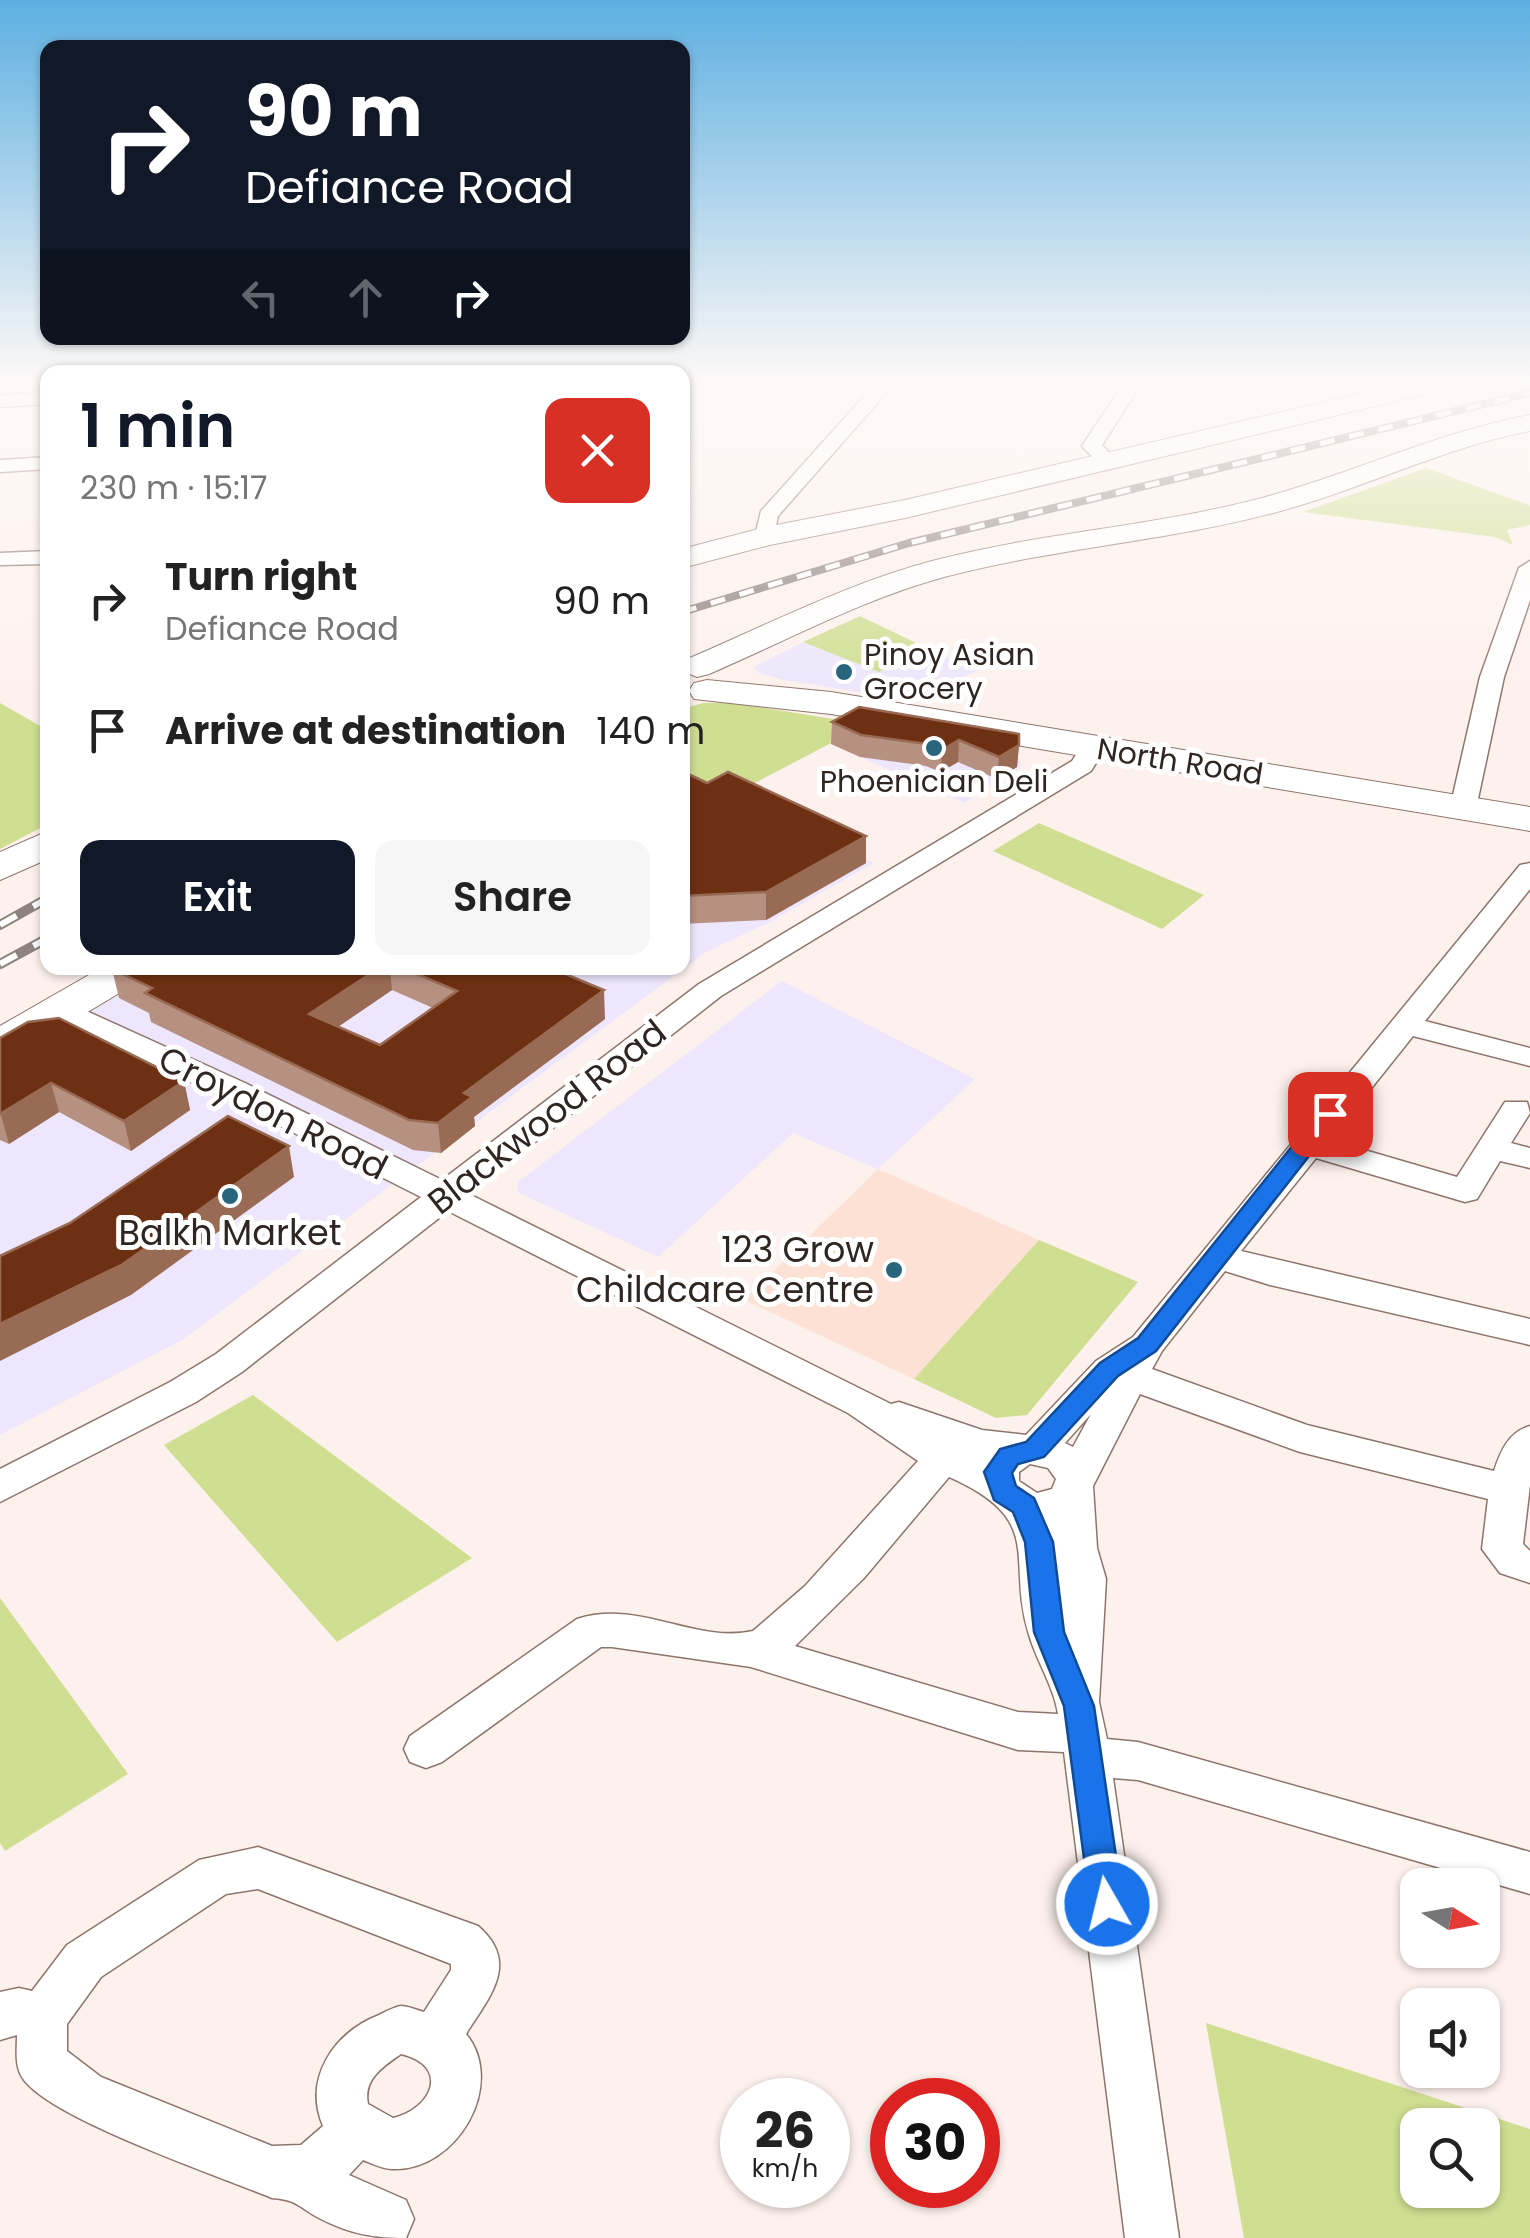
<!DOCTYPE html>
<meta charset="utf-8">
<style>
body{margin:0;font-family:Poppins,sans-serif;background:#f6f6f6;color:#222;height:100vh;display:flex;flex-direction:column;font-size:38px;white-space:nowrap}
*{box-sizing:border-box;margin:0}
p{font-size:32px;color:#767676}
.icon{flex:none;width:55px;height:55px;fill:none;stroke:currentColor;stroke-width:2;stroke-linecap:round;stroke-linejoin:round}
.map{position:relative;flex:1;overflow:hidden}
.panel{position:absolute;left:40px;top:365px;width:650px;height:610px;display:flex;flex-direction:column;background:#fff;border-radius:20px;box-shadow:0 2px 8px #0004}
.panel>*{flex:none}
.guide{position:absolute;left:40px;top:40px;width:650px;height:305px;border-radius:20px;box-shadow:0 2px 8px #0004;background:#111827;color:#fff;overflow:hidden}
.needle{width:65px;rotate:101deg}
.tools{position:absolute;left:1400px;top:1868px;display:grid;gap:20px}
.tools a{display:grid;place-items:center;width:100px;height:100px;border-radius:20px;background:#fff;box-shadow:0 2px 8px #0004;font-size:50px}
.speed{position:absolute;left:720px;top:2078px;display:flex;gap:20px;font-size:50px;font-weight:700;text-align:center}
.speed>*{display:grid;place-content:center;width:130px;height:130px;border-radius:50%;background:#fff;box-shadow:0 2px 8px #0004;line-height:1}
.speed small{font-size:25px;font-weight:400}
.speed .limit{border:15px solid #d22;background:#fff;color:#111}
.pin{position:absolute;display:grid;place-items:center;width:85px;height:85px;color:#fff;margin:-42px;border-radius:20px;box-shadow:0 5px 15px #0006}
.me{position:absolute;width:110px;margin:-55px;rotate:352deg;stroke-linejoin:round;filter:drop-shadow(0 0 8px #0008)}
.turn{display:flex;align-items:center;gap:35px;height:210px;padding:0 40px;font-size:45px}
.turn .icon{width:130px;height:130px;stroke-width:2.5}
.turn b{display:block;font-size:70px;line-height:85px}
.lanes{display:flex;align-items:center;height:95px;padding:0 40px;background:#0003;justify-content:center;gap:50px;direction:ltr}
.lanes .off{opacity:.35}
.round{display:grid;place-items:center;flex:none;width:105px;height:105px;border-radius:20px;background:#f6f6f6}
.headline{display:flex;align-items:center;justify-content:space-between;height:170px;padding:0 40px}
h1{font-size:60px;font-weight:600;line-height:75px;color:#111827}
.button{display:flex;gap:20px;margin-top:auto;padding:20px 40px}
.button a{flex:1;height:115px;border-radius:20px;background:#111827;color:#fff;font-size:40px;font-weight:600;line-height:115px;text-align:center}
.button a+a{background:#f6f6f6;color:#222}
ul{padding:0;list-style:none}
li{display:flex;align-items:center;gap:30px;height:130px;padding:0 40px}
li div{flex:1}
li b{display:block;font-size:38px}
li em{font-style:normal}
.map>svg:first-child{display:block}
.commercial{fill:#ede6fc}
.built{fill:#fde1d5}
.green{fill:#cfde91;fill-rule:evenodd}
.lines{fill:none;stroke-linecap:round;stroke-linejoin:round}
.street-casing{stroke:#8e756b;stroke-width:3}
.secondary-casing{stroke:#8e756b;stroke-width:2}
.street{fill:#fff;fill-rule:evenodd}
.secondary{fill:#fff;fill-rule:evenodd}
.rail-far1-casing{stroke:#8d827e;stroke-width:8}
.rail-casing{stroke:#8d827e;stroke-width:10}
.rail-far1{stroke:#fff;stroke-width:5;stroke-dasharray:15;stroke-linecap:butt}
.rail{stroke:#fff;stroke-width:6;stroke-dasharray:19;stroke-linecap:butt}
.wall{fill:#b69080;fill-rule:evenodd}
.shaded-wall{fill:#996a54}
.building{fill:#6e3012;stroke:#996a54;stroke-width:2.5}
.route{fill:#1a73e8;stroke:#114b97;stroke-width:2.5}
.poi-dot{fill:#29667d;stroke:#fff;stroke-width:4}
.labels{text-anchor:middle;stroke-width:10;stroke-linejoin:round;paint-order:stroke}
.far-poi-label{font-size:30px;fill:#2f2521;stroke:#fff;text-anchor:start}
.far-street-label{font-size:30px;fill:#2f2521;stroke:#fff}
.street-label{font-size:35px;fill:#2f2521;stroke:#fff}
.poi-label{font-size:35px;fill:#2f2521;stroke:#fff}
</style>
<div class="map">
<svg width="1530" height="2238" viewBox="0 0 1530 2238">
<rect width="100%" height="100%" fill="#fdf1ed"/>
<g class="commercial">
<path d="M803,642L879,672L935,652L977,671L915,701L784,680L759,673L754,667Z"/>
<path d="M858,729L1015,755L1022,766L964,803L831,744Z"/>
<path d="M683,797H728L874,863L768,923L706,952L182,1340L0,1435V1065L161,968H682Z"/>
<path d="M782,981L975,1079L878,1169L793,1133L658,1257L517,1192L518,1182Z"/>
</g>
<path class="built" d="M878,1169L1039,1240L914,1379L744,1300Z"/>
<g class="green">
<path d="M1426,468L1526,504L1530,506V525L1507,530L1513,545L1495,537L1303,512Z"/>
<path d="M860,616L935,652L879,672L803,642Z"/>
<path d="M0,703L47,730L48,824L0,849Z"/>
<path d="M703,703H735L858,723V729L728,797H683L682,709Z"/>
<path d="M1039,823L1204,895L1162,929L993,851Z"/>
<path d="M1039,1240L1138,1282L1027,1415L996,1418L914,1379Z"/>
<path d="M253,1395L472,1558L337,1642L164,1445Z"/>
<path d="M0,1598L128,1774L5,1851L0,1843Z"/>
<path d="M1206,2023L1530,2129V2238H1244ZM1418,2125H1482V2190H1418Z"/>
</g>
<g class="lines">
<defs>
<g id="street">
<path d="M876,383H895L778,516L773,540H759L755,536L761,511Z"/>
<path d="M1124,383H1142L1102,445L1118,462L1108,468L1101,466L1082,446Z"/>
<path d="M48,392V404L0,407V395Z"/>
<path d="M48,457V469L0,472V460Z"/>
<path d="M48,551V564L0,565V553Z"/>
<path d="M1530,561V600L1504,677L1476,808L1463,816L1454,814L1450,808L1480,677L1519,568Z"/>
<path d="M1093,739L1106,747L1091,771L721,996L469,1194L891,1404L899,1402L982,1430L1026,1435L1096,1361L1133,1337L1520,865L1530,863V889L1425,1021L1530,1048V1066L1413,1036L1330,1140L1457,1177L1505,1102H1527L1530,1113L1511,1143L1530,1148V1168L1500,1161L1477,1199L1465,1202L1316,1158L1241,1251L1530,1319V1345L1270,1285L1225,1271L1162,1351L1152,1369L1307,1425L1494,1471C1501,1450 1509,1432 1530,1426V1485L1523,1544L1530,1551V1583L1500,1573L1482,1549L1488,1499L1300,1452L1140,1394L1093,1486L1097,1548L1106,1579L1099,1702L1107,1739L1138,1742L1530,1852V1894L1138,1780L1113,1778L1179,2238H1125L1064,1752L1018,1750L751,1667L612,1647H601L442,1762L426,1768L410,1762L404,1749L410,1736L577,1619C638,1599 696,1644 753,1631L805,1586L918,1461L848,1413L448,1211L242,1372L196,1402L0,1502V1469L170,1382L216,1354L421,1197L223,1097L49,1016L45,1010L49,1004H71L245,1083L442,1180L699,984L1072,761L1084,742ZM1091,1414L1073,1447L1065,1443ZM1030,1464L1048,1468L1056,1479L1052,1489L1037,1493L1019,1481V1472ZM949,1477C1048,1521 1005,1557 1029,1635C1037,1662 1054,1687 1058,1714L1018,1712L795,1646L864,1578Z"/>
<path d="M258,1847L478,1926C521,1963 489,1997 466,2034C507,2084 457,2172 392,2169C383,2169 371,2163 363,2160L349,2175L406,2200L414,2219L406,2238C374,2238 350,2234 321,2219C299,2208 299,2200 272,2198C219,2176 54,2120 24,2080C14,2067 17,2050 17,2035L0,2040V1992L19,1988L32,1991L67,1945L199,1860ZM258,1889L451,1964V1970L424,2012C417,2010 407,2006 401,2006C394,2007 385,2012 379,2015C333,2033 303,2079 323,2126L301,2145L272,2146L101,2077L67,2051V2024L101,1977L226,1894ZM401,2054C451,2066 432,2109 393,2118L368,2104C363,2080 382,2067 401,2054Z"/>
</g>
<g id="secondary">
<path d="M1406,383H1452L1439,391L905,518L770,545L682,568V549L766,527L905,500Z"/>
<path d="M1530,415V431C1442,448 1363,489 1277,512C1169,541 1056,548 948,576C865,598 788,640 709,674L697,677L682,671L685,660C767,625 846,584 932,561C1038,533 1148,527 1254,500C1348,476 1434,433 1530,415Z"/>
<path d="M707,680L831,692L1530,807V831L831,714L694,699L689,691L694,683Z"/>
<path d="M48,831V859L0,880V852Z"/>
<path d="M101,968H153L146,977L16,1055L0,1059V1026Z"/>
</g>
</defs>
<use href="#street" class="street-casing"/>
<use href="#secondary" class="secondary-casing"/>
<use href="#street" class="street"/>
<use href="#secondary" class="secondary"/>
<defs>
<path id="rail-far1" d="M682,612L909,543L1530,393"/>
<g id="rail">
<path d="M0,925L48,898"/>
<path d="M0,964L48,938"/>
</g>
</defs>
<use href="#rail-far1" class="rail-far1-casing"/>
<use href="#rail" class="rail-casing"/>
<use href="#rail-far1" class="rail-far1"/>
<use href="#rail" class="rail"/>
</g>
<g class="wall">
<path d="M832,722L1019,745L1017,767L997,779L958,762L941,772L926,766L860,757L831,744Z"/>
<path d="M682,771L707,783L866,836V863L766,920L682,924Z"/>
<path d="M115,968H551L605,1019L474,1117L475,1126L441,1153L413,1150L151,1022L149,1013L119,998L112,969ZM392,990L433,1008L380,1045L338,1027Z"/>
<path d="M0,1038L184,1081L190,1110L131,1151L59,1112L9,1144L0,1140Z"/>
</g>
<g class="shaded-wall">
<path d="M959,740L958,762L941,772L942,750Z"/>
<path d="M1019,745L1017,767L997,779L999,757Z"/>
<path d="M866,836V863L766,920V892Z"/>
<path d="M379,968H390L392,990L314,1043L309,1014Z"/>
<path d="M604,990L605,1019L474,1117L475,1126L441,1153L438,1123L464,1093Z"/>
<path d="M184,1081L190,1110L131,1151L124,1121Z"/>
<path d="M51,1083L59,1112L9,1144L1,1115Z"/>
<path d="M289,1146L294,1177L131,1295L0,1361V1324Z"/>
</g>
<g class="building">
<path d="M859,707L1019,734V745L999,757L959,740L942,750L927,744L861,735L832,722Z"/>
<path d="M682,771L707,783L728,772L866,836L766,892L682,896Z"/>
<path d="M115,968H379L309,1014L380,1045L457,991L403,968H551L604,990L464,1093L472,1097L438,1123L409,1120L145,993L152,988L112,969Z"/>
<path d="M59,1018L184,1081L124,1121L51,1083L0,1114V1038L28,1022Z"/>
<path d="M228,1116L289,1146L123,1264L0,1324V1256L70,1223Z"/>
</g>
<linearGradient id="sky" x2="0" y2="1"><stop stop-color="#5dafe1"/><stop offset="0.55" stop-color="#fef9f7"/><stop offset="1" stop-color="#fef9f7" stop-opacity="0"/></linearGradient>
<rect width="1530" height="696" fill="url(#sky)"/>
<path class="route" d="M1330,1107L1338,1109L1341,1114L1338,1119L1156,1351L1118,1376L1044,1457L1018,1464L1012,1473L1016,1486L1034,1498L1053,1542L1064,1632L1094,1706L1123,1904L1119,1915L1107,1920L1095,1915L1090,1904L1064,1706L1034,1632L1025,1542L1013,1512L994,1500L984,1472L1000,1449L1026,1442L1100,1363L1138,1338L1322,1109Z"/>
<g class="poi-dot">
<circle cx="844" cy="672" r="10"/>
<circle cx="934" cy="748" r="10"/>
<circle cx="230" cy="1196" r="10"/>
<circle cx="894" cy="1270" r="10"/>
</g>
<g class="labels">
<g class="far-poi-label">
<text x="864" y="665">Pinoy Asian<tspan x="864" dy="34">Grocery</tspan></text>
<text x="934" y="792" text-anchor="middle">Phoenician Deli</text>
</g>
<g class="far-street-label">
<text transform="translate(1180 762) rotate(9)" y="10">North Road</text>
</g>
<g class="street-label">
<text transform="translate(273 1113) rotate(27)" y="12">Croydon Road</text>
<text transform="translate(547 1117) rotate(-38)" y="12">Blackwood Road</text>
</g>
<g class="poi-label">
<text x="230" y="1245">Balkh Market</text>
<text x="874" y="1262" text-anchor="end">123 Grow<tspan x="874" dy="40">Childcare Centre</tspan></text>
</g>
</g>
</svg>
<div class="tools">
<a><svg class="needle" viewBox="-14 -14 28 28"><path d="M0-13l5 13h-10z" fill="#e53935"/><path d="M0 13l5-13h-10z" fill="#767676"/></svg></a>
<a><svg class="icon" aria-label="sound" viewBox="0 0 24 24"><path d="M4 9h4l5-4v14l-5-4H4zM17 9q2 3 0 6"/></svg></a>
<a><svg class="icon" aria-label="search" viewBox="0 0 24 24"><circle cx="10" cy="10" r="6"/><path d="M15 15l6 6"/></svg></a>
</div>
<div class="speed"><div>26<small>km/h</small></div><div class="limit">30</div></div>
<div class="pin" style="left:1330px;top:1114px;background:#d93025"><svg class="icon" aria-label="arrive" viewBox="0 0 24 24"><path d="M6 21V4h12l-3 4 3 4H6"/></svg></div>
<svg class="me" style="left:1107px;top:1904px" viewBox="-20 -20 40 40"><circle r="17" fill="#1a73e8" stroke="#fff" stroke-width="3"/><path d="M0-11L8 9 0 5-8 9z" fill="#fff"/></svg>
<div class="guide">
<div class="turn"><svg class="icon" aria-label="right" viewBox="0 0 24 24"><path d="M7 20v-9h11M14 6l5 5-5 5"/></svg><div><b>90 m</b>Defiance Road</div></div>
<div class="lanes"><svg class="icon off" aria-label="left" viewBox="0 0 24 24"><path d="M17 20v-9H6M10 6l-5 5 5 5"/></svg><svg class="icon off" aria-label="ahead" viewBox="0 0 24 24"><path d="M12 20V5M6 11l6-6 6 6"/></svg><svg class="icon" aria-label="right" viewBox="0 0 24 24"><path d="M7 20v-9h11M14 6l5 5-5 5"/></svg></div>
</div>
<section class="panel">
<div class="headline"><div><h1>1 min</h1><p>230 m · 15:17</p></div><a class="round" style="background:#d93025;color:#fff"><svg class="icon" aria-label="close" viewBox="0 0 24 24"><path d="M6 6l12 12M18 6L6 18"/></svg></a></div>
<ul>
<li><svg class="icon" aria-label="right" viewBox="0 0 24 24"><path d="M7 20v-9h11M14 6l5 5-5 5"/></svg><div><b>Turn right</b><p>Defiance Road</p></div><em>90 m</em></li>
<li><svg class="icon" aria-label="arrive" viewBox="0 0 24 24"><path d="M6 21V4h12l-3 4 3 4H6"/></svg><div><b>Arrive at destination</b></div><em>140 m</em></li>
</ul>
<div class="button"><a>Exit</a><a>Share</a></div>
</section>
</div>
